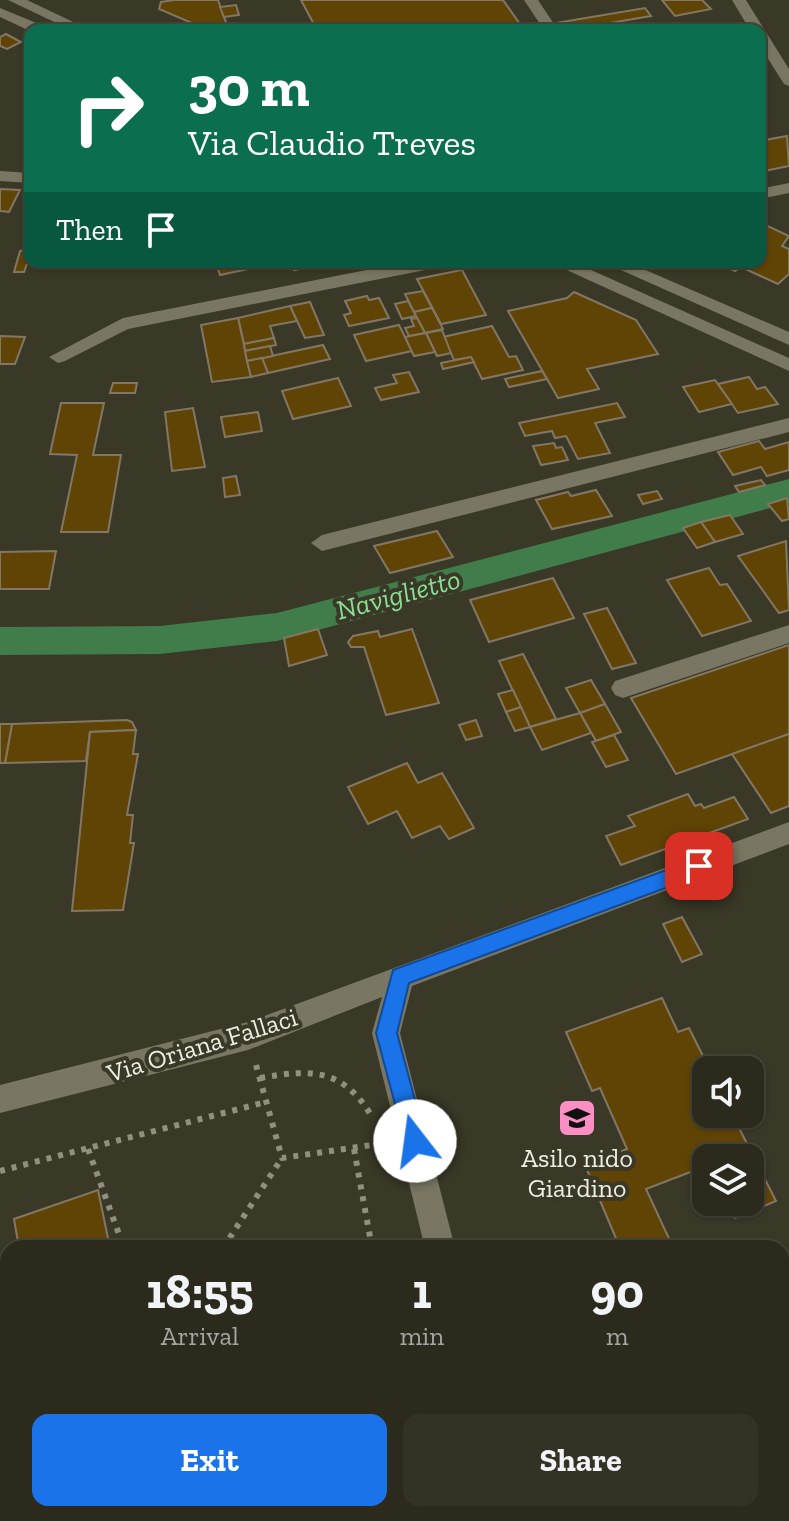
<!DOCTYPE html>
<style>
body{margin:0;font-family:"Zilla Slab",serif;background:#343225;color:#f1f3f6;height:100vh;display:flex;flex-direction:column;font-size:30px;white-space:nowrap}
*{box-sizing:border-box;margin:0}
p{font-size:26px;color:#a6a7a3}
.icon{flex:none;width:44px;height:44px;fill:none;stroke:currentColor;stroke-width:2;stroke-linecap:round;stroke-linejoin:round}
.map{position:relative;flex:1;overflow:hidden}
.details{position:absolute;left:0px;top:1240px;width:790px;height:282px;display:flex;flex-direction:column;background:#2c2a1c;border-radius:24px 24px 0 0;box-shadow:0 2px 6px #0004,0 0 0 2px #48463b}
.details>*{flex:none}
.top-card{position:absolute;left:24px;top:24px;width:742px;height:244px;border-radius:16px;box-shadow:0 2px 6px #0004,0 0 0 2px #48463b;background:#0b6e4f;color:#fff;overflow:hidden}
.fabs{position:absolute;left:692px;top:1056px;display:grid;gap:16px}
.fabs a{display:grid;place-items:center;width:72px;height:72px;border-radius:16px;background:#2c2a1c;box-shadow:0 2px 6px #0004,0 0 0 2px #48463b;font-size:40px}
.pin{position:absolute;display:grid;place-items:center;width:68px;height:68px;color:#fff;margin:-34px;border-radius:16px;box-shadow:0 4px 12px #0006}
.me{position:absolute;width:88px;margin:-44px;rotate:345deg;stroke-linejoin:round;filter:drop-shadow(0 0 6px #0008)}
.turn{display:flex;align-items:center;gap:28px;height:168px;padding:0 32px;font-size:36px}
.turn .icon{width:104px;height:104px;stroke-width:2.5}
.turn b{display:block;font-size:56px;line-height:68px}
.then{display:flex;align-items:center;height:76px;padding:0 32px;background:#0003;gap:16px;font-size:30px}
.eta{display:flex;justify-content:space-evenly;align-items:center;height:136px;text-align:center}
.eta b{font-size:48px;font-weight:700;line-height:56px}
.button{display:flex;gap:16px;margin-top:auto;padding:16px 32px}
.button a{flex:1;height:92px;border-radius:16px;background:#1a73e8;color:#fff;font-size:32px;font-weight:700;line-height:92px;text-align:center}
.button a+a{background:#343225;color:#f1f3f6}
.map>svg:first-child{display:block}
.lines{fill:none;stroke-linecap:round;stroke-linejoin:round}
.canal{fill:#407d4a;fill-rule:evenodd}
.building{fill:#604405;stroke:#827765;stroke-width:2}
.path{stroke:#918f80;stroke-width:6;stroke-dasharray:5 7;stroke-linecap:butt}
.street{fill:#797763;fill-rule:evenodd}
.secondary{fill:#797763;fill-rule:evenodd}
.route{fill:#1a73e8;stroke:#114b97;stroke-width:2}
.labels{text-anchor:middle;stroke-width:8;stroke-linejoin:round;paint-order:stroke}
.street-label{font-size:26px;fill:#f0efe4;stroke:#3a3826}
.poi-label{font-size:26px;fill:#f0efe4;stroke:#3a3826}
.water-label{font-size:28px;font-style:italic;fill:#89de94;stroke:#3a3826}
</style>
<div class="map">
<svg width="789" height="1521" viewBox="0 0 789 1521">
<rect width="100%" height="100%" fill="#3a3826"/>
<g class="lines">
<path class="canal" d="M789,479V503L277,641L160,654L0,655V627L160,626L277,613Z"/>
</g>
<g class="building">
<path d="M174,0H218L228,28L211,30L213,24L201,27L159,9L161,2Z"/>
<path d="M301,0H503L522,27L503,30H317Z"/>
<path d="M662,0H702L711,9L675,16Z"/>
<path d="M236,5L239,15L224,17L220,7Z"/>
<path d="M645,8L651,16L569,30H561L556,23Z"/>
<path d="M6,34L21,42L7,49L0,46V37Z"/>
<path d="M787,136L789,166L760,172V141Z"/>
<path d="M0,189L20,190L9,212L0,211Z"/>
<path d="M761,223L789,236L782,246L789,249V274L778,284L741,267L735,271L716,262H760Z"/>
<path d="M28,250L30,255L24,272H14L20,251Z"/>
<path d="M208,262H245L248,269L220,275L217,266L210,268Z"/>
<path d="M291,262H336L294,270Z"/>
<path d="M462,270L486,315L441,324L417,279Z"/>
<path d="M423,291L432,308L414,312L405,294Z"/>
<path d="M574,292L636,320L658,354L587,369L599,389L558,398L508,311L567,298Z"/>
<path d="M367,296L369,300L379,298L389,318L349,326L344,315L351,313L345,301Z"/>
<path d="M408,301L416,316L402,319L395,304Z"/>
<path d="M310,302L324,335L305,338L290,306Z"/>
<path d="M290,306L297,321L270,326L274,338L244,344L238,318Z"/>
<path d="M432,308L443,329L425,333L414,312Z"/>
<path d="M238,318L251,377L212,382L201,325Z"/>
<path d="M417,318L425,333L409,336L405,328L414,326L411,319Z"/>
<path d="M399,325L412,351L366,361L354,335Z"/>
<path d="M492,326L509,357L516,356L523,370L482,379L471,357L454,360L443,337Z"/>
<path d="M442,330L451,353L437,356L426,333Z"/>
<path d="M426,333L435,352L414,356L405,337Z"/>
<path d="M0,336L25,337L15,364H0Z"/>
<path d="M274,338L276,345L245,351L244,344Z"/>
<path d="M323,345L330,359L268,373L262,358Z"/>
<path d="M270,346L273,356L247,361L245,351Z"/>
<path d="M471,357L474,362L443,369L441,363Z"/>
<path d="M262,358L268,373L251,377L247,361Z"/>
<path d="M542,371L547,379L509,387L505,379Z"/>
<path d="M409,372L419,392L381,400L375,388L397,383L393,375Z"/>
<path d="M749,377L757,389L765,387L778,404L738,413L718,384Z"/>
<path d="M338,378L351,406L293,419L282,391Z"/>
<path d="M715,380L732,404L699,412L683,387Z"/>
<path d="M113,383H137L135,393H110Z"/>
<path d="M61,403H104L93,455H121L108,532H61L77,455L50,454Z"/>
<path d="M617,403L625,417L595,423L610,453L578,459L566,436L555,438L552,431L525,436L519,423Z"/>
<path d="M193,408L205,467L172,471L165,412Z"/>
<path d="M258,412L262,431L225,437L221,417Z"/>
<path d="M759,441L765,449L789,442V470L767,476L761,467L733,475L718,452Z"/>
<path d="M554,443L556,448L562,447L568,460L541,465L533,446Z"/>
<path d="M236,476L240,495L225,497L223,478Z"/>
<path d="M761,480L765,485L739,492L735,486Z"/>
<path d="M596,490L612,516L552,529L536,500L568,492L571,496Z"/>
<path d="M657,491L662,499L643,504L638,495Z"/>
<path d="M787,498L789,519L782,521L768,504Z"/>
<path d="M730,515L743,534L715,542L701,522Z"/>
<path d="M701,522L715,542L697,548L683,528Z"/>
<path d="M437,531L453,557L390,573L374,546Z"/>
<path d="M786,541L789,610L779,613L738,556Z"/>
<path d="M56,551L49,589H0V552Z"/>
<path d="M709,568L720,585L727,584L751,621L702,636L667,580Z"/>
<path d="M553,578L574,618L489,642L470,600Z"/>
<path d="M607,608L636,663L612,669L584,614Z"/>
<path d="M318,629L327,655L289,666L284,638Z"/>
<path d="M412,629L439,703L386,715L364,647H351L348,642L353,636L378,631L380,637Z"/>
<path d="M789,645V734L676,774L631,698Z"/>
<path d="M523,654L556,719L530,727L499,661Z"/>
<path d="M591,680L605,704L580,713L566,688Z"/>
<path d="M513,690L521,707L506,712L498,694Z"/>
<path d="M605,704L621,732L596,741L580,713Z"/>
<path d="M521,707L530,727L515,731L506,712Z"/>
<path d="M580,713L591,733L542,750L530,727Z"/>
<path d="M127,720L132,722L136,730L90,732L86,761L5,763L12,724Z"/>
<path d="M476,720L482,736L466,740L459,725Z"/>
<path d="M0,724H12L5,763H0Z"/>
<path d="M136,730L133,754H138L127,815H133L130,843H134L123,910L72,911L90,732Z"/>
<path d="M789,734V806L771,813L732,754Z"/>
<path d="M614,735L628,760L606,767L592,742Z"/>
<path d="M407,763L418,783L442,773L474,828L449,839L440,826L412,838L397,811L368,824L348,787Z"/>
<path d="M688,794L695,806L701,804L704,808L734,797L748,819L621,865L606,836L635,826L628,816Z"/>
<path d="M682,917L702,954L682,962L663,924Z"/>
<path d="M662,998L678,1032L689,1028L710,1070H706V1114H732L776,1201L735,1218L727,1202H750V1158H706V1166L646,1189L672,1245L620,1248L585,1165L627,1149L600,1088L592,1091L566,1032Z"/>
<path d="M98,1190L110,1248H19L14,1219Z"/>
<path d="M789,1487V1521H763L768,1514H782V1496Z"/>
</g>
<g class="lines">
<g class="path">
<path d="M256,1065L282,1158L379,1144"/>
<path d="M260,1078C311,1069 342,1068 371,1115"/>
<path d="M88,1149L124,1248"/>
<path d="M354,1149L372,1248"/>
<path d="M0,1171L266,1102"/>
<path d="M223,1248L282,1158"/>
<path d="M0,1349L4,1385L8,1389"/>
<path d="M0,1475H8"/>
<path d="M188,1514L204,1521"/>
<path d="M55,1521L62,1514"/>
<path d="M91,1521L92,1514"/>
<path d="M381,1521L413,1514"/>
</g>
<g class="street">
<path d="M524,0H538L558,30H544Z"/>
<path d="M732,0H746L789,69V86L784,84L760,46V30H750Z"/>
<path d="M0,171L30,173V183L0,181Z"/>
<path d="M789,183V193L760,199V189Z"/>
<path d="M407,262H444L435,268L128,329L65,361L58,363L49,357L123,318Z"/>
<path d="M789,418V432L322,551L311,543L322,535Z"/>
<path d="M789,625V643L623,698L615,695L611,688L615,681Z"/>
<path d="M789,822V844L412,986L400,1033L455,1248H425L372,1033L382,997L248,1050L0,1113V1085L248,1022Z"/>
<path d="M485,1514H519L521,1521H487Z"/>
</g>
<g class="secondary">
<path d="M8,0H27L90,30H71Z"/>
<path d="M0,8L46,27L48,30L30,31L0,17Z"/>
<path d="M549,262H573L789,358V371Z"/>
<path d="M603,262H627L789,332V345Z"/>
</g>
</g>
<path class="route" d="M699,858L706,860L709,866L706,873L409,983L397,1033L426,1141L423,1149L415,1152L407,1149L376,1033L393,970Z"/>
<defs>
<symbol id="school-square" viewBox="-11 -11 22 22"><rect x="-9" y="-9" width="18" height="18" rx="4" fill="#fb8fc4" stroke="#3a3826"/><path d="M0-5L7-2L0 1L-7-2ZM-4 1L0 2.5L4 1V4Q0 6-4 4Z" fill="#111"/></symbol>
</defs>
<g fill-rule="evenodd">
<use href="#school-square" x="555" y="1096" width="44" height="44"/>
</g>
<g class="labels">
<g class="street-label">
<text transform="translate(202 1045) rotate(-17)" y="9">Via Oriana Fallaci</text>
</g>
<g class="poi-label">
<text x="577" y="1167">Asilo nido<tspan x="577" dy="30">Giardino</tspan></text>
</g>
<g class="water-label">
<text transform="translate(398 594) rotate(-15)" y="10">Naviglietto</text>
</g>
</g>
</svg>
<div class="fabs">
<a><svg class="icon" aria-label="sound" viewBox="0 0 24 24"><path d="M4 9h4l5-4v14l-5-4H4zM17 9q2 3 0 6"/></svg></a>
<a><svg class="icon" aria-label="layers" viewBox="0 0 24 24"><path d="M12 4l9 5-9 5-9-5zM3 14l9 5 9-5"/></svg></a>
</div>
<div class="pin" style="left:699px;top:866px;background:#d93025"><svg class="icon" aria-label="arrive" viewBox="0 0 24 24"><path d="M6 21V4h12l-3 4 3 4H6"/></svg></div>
<svg class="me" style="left:415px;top:1141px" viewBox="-20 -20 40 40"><circle r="19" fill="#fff"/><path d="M0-13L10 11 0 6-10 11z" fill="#1a73e8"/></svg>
<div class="top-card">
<div class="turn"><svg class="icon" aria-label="right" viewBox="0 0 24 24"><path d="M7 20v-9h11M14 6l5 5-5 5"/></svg><div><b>30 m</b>Via Claudio Treves</div></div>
<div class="then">Then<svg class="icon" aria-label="arrive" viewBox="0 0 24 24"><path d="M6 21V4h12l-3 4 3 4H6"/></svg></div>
</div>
<section class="details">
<div class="eta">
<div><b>18:55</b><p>Arrival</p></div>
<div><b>1</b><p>min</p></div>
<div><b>90</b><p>m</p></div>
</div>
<div class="button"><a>Exit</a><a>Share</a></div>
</section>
</div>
